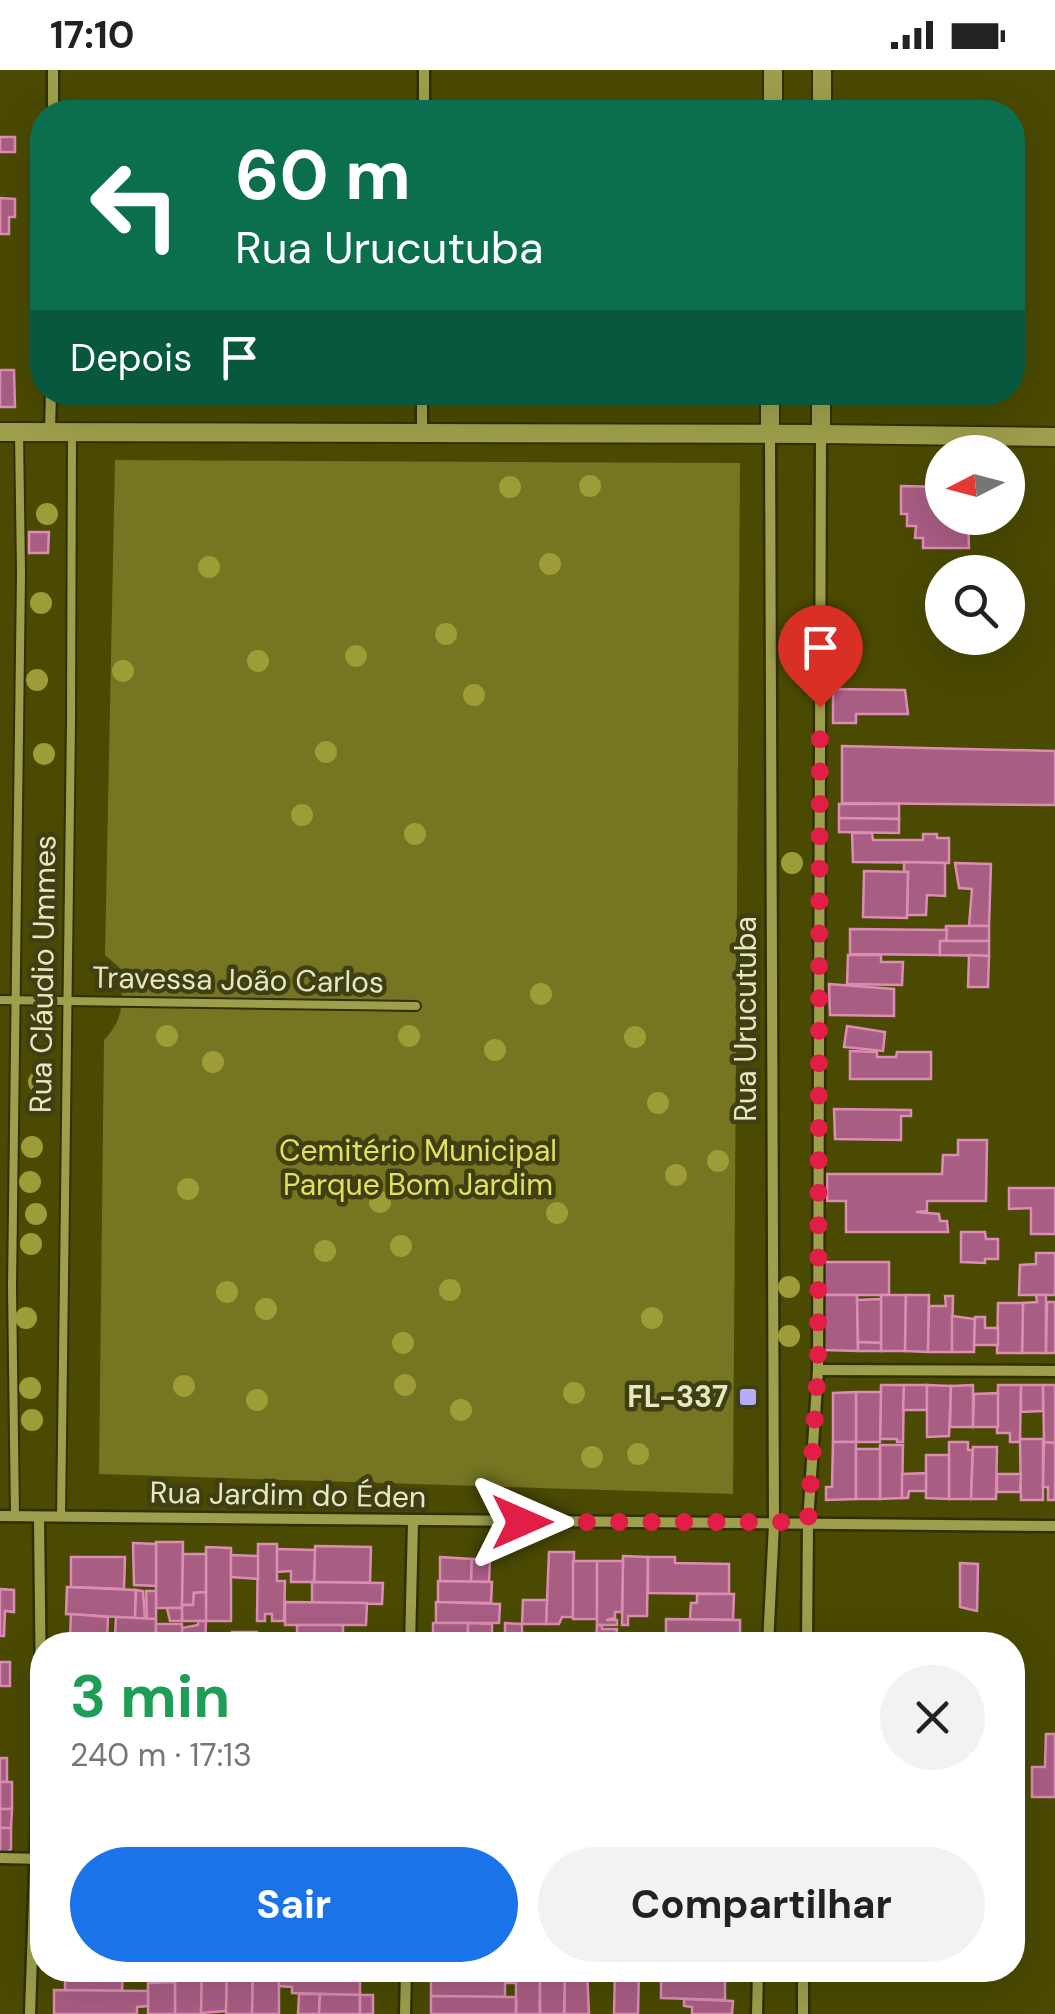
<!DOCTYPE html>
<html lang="pt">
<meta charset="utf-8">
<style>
body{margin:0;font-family:"DM Sans",sans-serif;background:#f2f2f2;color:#222;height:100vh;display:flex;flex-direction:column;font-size:38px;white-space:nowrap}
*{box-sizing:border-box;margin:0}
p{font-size:32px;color:#767676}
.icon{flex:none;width:55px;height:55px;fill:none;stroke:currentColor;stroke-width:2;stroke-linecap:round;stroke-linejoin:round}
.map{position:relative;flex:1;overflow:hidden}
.details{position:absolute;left:30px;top:1562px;width:995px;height:350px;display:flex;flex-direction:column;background:#fff;border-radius:40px;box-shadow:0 10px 40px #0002}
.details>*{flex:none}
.hud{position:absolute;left:30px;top:30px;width:995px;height:305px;border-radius:40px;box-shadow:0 10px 40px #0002;background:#0b6e4f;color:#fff;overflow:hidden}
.needle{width:65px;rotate:264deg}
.fabs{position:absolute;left:925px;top:365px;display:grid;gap:20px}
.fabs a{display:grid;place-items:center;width:100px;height:100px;border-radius:50%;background:#fff;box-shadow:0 10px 40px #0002;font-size:50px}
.pin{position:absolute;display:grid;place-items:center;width:85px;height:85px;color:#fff;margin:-102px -42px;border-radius:50% 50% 50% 0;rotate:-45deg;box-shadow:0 0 10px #0007}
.pin .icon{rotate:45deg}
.me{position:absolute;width:110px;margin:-55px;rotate:90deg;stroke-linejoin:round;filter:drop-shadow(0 0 8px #0008)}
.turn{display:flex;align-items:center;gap:35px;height:210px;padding:0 40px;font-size:45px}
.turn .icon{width:130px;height:130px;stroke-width:2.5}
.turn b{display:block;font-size:70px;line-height:85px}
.then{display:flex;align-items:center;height:95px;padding:0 40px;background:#0003;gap:20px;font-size:38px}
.round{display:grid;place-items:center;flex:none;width:105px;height:105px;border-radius:52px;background:#f2f2f2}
.head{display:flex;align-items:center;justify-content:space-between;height:170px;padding:0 40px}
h1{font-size:60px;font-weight:700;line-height:75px;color:#1e9e55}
.primary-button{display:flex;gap:20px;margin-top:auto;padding:20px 40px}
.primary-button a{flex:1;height:115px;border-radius:60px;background:#1a73e8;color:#fff;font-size:40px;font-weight:700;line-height:115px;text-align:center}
.primary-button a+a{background:#f2f2f2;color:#222}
.status{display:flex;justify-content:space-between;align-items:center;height:70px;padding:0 50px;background:#fff;direction:ltr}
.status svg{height:28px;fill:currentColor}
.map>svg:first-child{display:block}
.green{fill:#757522}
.building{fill:#a85e83;stroke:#dc8db2;stroke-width:2.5}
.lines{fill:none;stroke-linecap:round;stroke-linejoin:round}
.service-casing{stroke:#2f3001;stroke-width:12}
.minor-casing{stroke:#2f3001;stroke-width:15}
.tertiary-casing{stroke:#2f3001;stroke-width:22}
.service{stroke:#9d9f4c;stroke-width:8}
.minor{stroke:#9d9f4c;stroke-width:10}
.tertiary{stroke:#9d9f4c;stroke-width:18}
.tree{fill:#9c9d36}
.route{stroke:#e11d48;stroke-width:18;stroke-dasharray:0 32.4}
.poi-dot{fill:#b6acf8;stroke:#3f3f13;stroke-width:4}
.labels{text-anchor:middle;stroke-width:9;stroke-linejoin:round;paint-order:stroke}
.street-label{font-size:30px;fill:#e6e8c0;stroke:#3f3f13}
.park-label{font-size:30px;fill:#dfe15f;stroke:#3f3f13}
.poi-label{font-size:30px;font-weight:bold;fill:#e6e8c0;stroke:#3f3f13;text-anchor:end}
</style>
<div class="status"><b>17:10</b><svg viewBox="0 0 49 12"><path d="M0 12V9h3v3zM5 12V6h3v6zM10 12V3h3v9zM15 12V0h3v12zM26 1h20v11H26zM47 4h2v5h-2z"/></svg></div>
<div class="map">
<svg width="1055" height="1944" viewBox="0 0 1055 1944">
<rect width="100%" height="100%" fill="#4a4a03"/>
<path class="green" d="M115,390L740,393L733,1424L99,1404L104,970C126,947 122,929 121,899L105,885Z"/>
<g class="building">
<rect x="0" y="67" width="15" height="15"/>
<path d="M0,128L15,129V147H9V164H0Z"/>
<path d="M0,300H14L15,337H0Z"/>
<path d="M901,416L942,417V448H968L969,478H923V468H915L916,456H907V444H901Z"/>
<path d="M29,462H49L48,483H29Z"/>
<path d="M833,619L905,620L908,644H856V653H833Z"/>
<path d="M842,676L1055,681V735L842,733Z"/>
<path d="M839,734H899V749L839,748Z"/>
<path d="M839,748L899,749V763L839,762Z"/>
<path d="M852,763H872L873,770H923V764H937V768H949V793L853,792Z"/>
<path d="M904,792L945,793V826L927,825L926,845H907L908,802H904Z"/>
<path d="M955,793L991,794L989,856H969L972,819L959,818Z"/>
<path d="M864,801L908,802L907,848L863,847Z"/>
<rect x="946" y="856" width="43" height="15"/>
<path d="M850,859L947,860L946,871H940V885L850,884Z"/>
<path d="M940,871H989V886L940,885Z"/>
<path d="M848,885H881V892H903L902,915L847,914Z"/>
<path d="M969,885L989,886L988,917H968Z"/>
<path d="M829,914L894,919V946L830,945Z"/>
<path d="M847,956L885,962L883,981L844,977Z"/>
<path d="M850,981L877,982V987H896L897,982H931V1009H850Z"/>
<path d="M834,1039L911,1040V1046H901V1070L835,1069Z"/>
<path d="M958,1070H987L986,1131H927V1141L916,1142L939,1144L940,1151H947L948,1162H846V1131H827V1104H942L943,1085H958Z"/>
<path d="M1009,1118H1055V1164H1031V1138L1009,1139Z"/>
<path d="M961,1162H985L986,1169H998V1189H985V1193L961,1192Z"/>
<path d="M1036,1183H1055V1225H1019L1020,1195L1036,1194Z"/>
<path d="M825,1192H889V1225H824Z"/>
<path d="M824,1225H857L858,1281L824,1280Z"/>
<path d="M881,1225H906L905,1281H881Z"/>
<path d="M906,1225H929L928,1282L905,1281Z"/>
<path d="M1036,1225H1046V1283H1022L1023,1233L1037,1232Z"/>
<path d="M945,1226H953L952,1282H928L929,1236H946Z"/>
<path d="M881,1229V1273L858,1272L857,1230Z"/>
<path d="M1047,1232H1055V1283H1046Z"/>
<path d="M998,1233H1023L1022,1283H997Z"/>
<path d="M952,1246L975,1249L974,1282H952Z"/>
<path d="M975,1247H985V1258H998V1275H974Z"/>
<path d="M858,1272L881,1273V1281H858Z"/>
<path d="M881,1315H904L903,1372H897V1369H880Z"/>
<path d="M904,1315H927V1340H903Z"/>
<path d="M927,1315L951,1316L949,1366L927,1367Z"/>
<path d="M973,1315V1357H950L951,1316Z"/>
<path d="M998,1315H1021L1020,1372H1010V1363H997Z"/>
<path d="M1021,1315H1043V1341L1021,1342Z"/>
<path d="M1043,1315H1055V1373L1044,1372Z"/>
<path d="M856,1322H881L880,1372H856Z"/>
<path d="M856,1322V1372H833V1323Z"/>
<path d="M998,1323V1357H973L974,1324Z"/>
<path d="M1020,1369H1043V1430H1021Z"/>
<path d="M833,1372H856V1429L826,1430V1417H832Z"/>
<path d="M949,1372H968V1380H973L971,1429H949Z"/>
<path d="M1044,1372L1055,1373V1430H1048V1417H1043Z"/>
<path d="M880,1375H903L902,1428L880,1429Z"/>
<path d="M973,1377H997L996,1429H971Z"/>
<rect x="856" y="1379" width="24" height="50"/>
<path d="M926,1385H949V1429L926,1428Z"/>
<path d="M926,1403V1421H909L908,1428H902V1404Z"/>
<path d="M997,1404H1021L1020,1422H997Z"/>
<path d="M156,1472H183L182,1538H156Z"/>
<path d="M133,1473L156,1474V1516L134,1515Z"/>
<path d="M258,1474H277V1511H285L284,1551H272V1544H265V1551H257Z"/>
<path d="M315,1476L371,1477L370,1513L314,1512Z"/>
<path d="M206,1477L231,1478V1551H206Z"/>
<path d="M277,1479L315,1480L314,1512H291V1501L277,1502Z"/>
<path d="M549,1482H574L573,1547H562L559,1554H546Z"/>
<path d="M183,1484H206V1522L194,1523L193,1535H182Z"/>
<path d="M231,1485L258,1486V1509L231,1507Z"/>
<path d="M623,1486L648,1487L647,1546H628V1555H622Z"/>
<path d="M71,1487H125L124,1519L71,1517Z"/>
<path d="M440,1487L472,1489L471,1512L440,1511Z"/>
<path d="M648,1487H675V1493L729,1494V1524L648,1523Z"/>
<path d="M472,1489H490L489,1512H471Z"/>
<rect x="573" y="1491" width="24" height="58"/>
<path d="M597,1491H623L622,1542H615V1548L606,1550H617V1555H597Z"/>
<path d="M960,1493L978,1494L977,1541L960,1537Z"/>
<path d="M438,1511L492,1512L491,1533L438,1532Z"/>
<path d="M312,1512L383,1513L382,1534L312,1533Z"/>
<path d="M67,1517L136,1520L135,1548L66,1544Z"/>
<path d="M0,1519L14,1520V1542L5,1541L4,1566H0Z"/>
<path d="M136,1520L143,1521L145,1549L135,1548Z"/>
<path d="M146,1521H156V1549H147Z"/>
<path d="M206,1522V1551H182V1535H193L194,1523Z"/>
<path d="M697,1524H734L733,1550L690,1549L691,1533H697Z"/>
<path d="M523,1530H547L546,1554H522Z"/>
<path d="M285,1532L367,1533L366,1555H285Z"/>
<path d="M436,1532L500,1534L499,1553H436Z"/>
<path d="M167,1538H182V1551H170Z"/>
<path d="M71,1544L108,1547L107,1571L70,1568Z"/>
<path d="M116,1547L156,1549V1569L115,1567Z"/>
<path d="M666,1549L740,1550V1575H666Z"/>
<path d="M198,1551H206L205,1575H182V1558L198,1555Z"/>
<path d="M433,1553H468V1565H455V1575H433Z"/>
<path d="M468,1553L492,1554V1575H455V1565H468Z"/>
<path d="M505,1553L522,1554V1575H495V1571L505,1570Z"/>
<rect x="156" y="1554" width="26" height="21"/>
<path d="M297,1555H343V1575H312V1568L297,1567Z"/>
<path d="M597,1555H602V1559H617L616,1566H622V1575H596Z"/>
<path d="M232,1562H257V1575H231Z"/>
<path d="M522,1563L546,1564V1575H522Z"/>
<path d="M205,1565H232L231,1575H205Z"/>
<path d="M580,1566H596V1575H572V1569H580Z"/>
<path d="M622,1566L647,1567V1575H622Z"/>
<path d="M63,1568L156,1573V1575H63Z"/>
<rect x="0" y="1592" width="10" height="24"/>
<path d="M1046,1664H1055V1727H1032V1697H1045Z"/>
<rect x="0" y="1688" width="7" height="24"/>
<rect x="0" y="1712" width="12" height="27"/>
<path d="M0,1739H12L11,1758H0Z"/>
<path d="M0,1758H11V1779L4,1786H0Z"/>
<path d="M65,1900H123L122,1921L65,1920Z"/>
<path d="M148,1900H175V1912L148,1913Z"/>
<path d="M175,1900H202L201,1944H175Z"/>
<path d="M202,1900H227L226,1941L201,1943Z"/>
<path d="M227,1900H253L252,1944H226Z"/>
<path d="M253,1900H279V1944H252Z"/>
<path d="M341,1900H360V1925L292,1923V1917L279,1916V1901Z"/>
<rect x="516" y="1900" width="24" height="44"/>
<path d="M565,1900H587L589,1944H564Z"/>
<path d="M615,1900H639L638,1944H614Z"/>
<path d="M655,1900H734L733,1907L655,1904Z"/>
<path d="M540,1901H565L564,1944H540Z"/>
<path d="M431,1904H516V1913H505V1927L431,1926Z"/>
<path d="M661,1904L725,1906V1930L661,1928Z"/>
<path d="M175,1912V1944H148V1913Z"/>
<path d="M54,1920L148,1921V1936L137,1937V1944H54Z"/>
<path d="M299,1924H320L319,1944H298Z"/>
<path d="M320,1924L360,1925V1944H319Z"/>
<rect x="360" y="1925" width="13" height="19"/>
<path d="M431,1926L516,1927V1944H431Z"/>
<path d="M684,1929L733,1931L732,1944H692V1937L684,1936Z"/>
</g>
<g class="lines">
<defs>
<g id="service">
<path d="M0,930L416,936"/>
<path d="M15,1446L12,1217L21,503L19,362"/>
<path d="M61,1447L71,653L72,361"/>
</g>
<g id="minor">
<path d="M53,42V0"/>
<path d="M424,42V0"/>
<path d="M50,361L51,322"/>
<path d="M422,364V322"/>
<path d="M818,1300L1055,1301"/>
<path d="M0,1446L1055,1456"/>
<path d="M410,1575L413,1452"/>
<path d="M768,1575L774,1454L770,365"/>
<path d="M807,1575L808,1452L818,1300L821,364"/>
<path d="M0,1788L42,1789"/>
<path d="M30,1944L41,1626L39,1447"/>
<path d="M405,1944L406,1900"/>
<path d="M757,1944L758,1900"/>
<path d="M803,1944V1900"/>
</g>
<g id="tertiary">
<path d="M773,42V0"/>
<path d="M822,42V0"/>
<path d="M0,362L821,364L1055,367"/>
<path d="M821,364V322"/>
<path d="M770,365V322"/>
</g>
</defs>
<use href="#service" class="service-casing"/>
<use href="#minor" class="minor-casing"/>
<use href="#tertiary" class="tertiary-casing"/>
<use href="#service" class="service"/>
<use href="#minor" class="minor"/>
<use href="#tertiary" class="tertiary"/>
</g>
<g class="tree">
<circle cx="590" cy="416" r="11"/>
<circle cx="510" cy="417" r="11"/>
<circle cx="47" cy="444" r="11"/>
<circle cx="550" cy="494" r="11"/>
<circle cx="209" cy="497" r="11"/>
<circle cx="41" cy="533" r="11"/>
<circle cx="446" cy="564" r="11"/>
<circle cx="356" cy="586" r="11"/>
<circle cx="258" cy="591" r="11"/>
<circle cx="123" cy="601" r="11"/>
<circle cx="37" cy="610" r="11"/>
<circle cx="474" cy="625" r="11"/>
<circle cx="326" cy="682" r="11"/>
<circle cx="44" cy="684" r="11"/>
<circle cx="302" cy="745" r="11"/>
<circle cx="415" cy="764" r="11"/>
<circle cx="792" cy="793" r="11"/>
<circle cx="541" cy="924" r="11"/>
<circle cx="167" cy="966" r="11"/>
<circle cx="409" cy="966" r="11"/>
<circle cx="635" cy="967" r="11"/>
<circle cx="495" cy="980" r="11"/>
<circle cx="213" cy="992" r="11"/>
<circle cx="39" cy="1012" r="11"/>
<circle cx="658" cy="1033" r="11"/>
<circle cx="32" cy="1077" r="11"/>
<circle cx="718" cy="1091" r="11"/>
<circle cx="676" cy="1105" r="11"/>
<circle cx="30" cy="1112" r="11"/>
<circle cx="188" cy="1119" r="11"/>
<circle cx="380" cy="1132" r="11"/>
<circle cx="557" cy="1143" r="11"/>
<circle cx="36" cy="1144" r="11"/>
<circle cx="31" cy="1174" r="11"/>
<circle cx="401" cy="1176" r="11"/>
<circle cx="325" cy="1181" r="11"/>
<circle cx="789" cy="1217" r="11"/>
<circle cx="450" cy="1220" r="11"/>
<circle cx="227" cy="1222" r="11"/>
<circle cx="266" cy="1239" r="11"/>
<circle cx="26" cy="1248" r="11"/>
<circle cx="652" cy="1248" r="11"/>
<circle cx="789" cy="1266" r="11"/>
<circle cx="403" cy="1273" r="11"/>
<circle cx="405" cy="1315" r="11"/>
<circle cx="184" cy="1316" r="11"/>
<circle cx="30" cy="1318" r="11"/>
<circle cx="574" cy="1323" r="11"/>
<circle cx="257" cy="1330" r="11"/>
<circle cx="461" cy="1340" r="11"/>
<circle cx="32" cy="1350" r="11"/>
<circle cx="638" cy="1384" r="11"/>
<circle cx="592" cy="1387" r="11"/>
</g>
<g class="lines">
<path class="route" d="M522,1452H808L818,1300L820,637"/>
</g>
<rect class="poi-dot" x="738" y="1317" width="20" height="20" rx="5"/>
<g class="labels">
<g class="street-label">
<text transform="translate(43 904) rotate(-89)" y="10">Rua Cláudio Ummes</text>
<text transform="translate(238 910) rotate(1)" y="10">Travessa João Carlos</text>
<text transform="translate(746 949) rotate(-90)" y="10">Rua Urucutuba</text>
<text transform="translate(288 1425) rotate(1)" y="10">Rua Jardim do Éden</text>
</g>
<g class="park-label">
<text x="418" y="1091">Cemitério Municipal<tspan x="418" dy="34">Parque Bom Jardim</tspan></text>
</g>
<g class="poi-label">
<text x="728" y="1337">FL-337</text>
</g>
</g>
</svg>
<div class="fabs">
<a><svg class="needle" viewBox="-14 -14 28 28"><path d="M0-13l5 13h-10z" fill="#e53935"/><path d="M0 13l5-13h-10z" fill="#767676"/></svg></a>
<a><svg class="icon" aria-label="search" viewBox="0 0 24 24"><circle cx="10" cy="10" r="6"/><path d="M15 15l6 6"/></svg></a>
</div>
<div class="pin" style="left:820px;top:637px;background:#d93025"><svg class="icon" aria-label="arrive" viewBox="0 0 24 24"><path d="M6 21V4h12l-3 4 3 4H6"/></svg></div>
<svg class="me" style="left:522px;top:1452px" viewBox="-20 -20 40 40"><path d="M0-17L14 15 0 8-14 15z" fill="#e11d48" stroke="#fff" stroke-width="4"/></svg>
<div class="hud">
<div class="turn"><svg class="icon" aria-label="left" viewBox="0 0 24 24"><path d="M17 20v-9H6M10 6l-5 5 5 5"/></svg><div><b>60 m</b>Rua Urucutuba</div></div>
<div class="then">Depois<svg class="icon" aria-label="arrive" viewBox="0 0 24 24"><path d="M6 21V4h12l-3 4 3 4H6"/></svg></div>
</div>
<section class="details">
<div class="head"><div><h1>3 min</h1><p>240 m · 17:13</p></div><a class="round"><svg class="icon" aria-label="close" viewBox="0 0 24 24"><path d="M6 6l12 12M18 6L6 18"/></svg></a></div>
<div class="primary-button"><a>Sair</a><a>Compartilhar</a></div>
</section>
</div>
